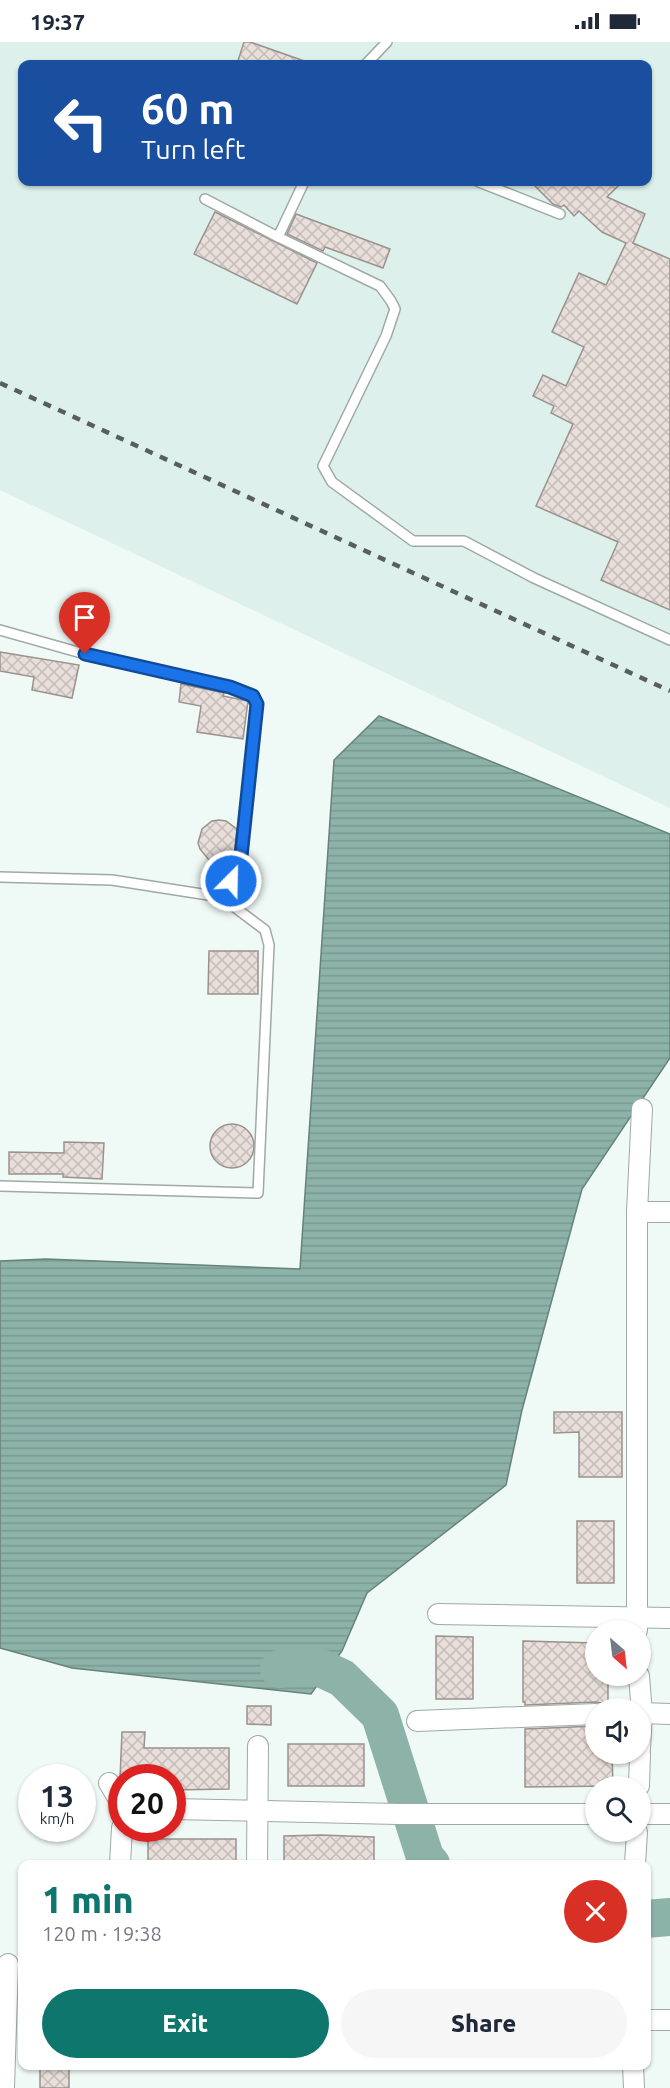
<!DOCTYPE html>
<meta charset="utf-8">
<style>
body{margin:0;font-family:Ubuntu,sans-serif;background:#f6f6f7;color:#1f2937;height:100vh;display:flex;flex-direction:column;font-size:22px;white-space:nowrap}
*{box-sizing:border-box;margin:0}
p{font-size:20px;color:#747a83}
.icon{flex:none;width:33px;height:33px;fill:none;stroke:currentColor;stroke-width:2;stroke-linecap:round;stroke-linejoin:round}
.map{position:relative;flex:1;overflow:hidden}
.sheet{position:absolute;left:18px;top:1818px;width:633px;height:210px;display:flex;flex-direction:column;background:#fff;border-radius:12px;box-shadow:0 2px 4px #0004}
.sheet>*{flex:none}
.banner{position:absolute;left:18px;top:18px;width:634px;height:126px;border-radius:12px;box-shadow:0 2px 4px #0004;background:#1a4fa0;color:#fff;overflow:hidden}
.needle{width:39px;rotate:152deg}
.controls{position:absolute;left:585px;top:1578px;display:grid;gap:12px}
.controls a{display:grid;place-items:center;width:66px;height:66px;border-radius:50%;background:#fff;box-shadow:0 2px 4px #0004;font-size:30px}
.speed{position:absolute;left:18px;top:1722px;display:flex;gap:12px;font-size:30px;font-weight:700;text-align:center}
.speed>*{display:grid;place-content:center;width:78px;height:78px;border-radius:50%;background:#fff;box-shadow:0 2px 4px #0004;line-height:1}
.speed small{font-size:15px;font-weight:400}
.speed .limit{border:9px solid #d22;background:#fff;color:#111}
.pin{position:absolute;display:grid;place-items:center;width:51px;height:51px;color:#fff;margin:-62px -26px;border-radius:50% 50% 50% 0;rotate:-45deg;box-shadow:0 0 6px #0007}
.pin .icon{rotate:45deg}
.me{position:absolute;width:66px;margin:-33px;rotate:23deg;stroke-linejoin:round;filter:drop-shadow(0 0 4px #0008)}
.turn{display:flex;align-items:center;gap:21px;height:126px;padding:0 24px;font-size:27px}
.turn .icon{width:78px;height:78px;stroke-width:2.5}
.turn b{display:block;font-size:42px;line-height:51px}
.round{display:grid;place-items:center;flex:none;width:63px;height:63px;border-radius:32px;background:#f6f6f7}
.head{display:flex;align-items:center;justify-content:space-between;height:102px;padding:0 24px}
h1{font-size:36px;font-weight:800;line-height:45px;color:#0f766e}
.primary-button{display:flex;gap:12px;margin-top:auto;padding:12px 24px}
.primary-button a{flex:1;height:69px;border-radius:36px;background:#0f766e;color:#fff;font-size:24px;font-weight:800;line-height:69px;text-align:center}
.primary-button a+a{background:#f6f6f7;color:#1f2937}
.status{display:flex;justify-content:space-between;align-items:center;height:42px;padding:0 30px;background:#fff;direction:ltr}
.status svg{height:16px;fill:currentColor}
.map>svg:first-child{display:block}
.built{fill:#ddf0eb;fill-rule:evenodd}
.water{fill:url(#water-rules);stroke:#67827b;stroke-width:1.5}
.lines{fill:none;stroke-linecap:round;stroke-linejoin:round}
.river{stroke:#8db3a9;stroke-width:38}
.building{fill:url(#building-cross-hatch);stroke:#9a928e;stroke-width:1.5}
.lane-casing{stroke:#9fa9a6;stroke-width:12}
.street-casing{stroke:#9fa9a6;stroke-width:22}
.lane{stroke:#fff;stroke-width:9}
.street{stroke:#fff;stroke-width:20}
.rail{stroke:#585e5c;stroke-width:4.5;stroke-dasharray:8 8;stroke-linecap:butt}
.route-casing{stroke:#114b97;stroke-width:15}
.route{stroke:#1a73e8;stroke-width:10}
</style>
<div class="status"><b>19:37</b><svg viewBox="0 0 49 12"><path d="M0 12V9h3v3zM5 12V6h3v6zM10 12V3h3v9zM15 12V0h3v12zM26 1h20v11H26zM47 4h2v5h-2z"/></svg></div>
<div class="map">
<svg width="670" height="2046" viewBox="0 0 670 2046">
<defs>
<pattern id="water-rules" width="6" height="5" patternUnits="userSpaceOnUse" patternTransform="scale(1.5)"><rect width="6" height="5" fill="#8db3a9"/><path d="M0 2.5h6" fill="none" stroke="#789990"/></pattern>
<pattern id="building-cross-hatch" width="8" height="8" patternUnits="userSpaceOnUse" patternTransform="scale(1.5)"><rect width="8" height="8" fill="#e8deda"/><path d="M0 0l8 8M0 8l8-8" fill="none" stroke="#c6bdba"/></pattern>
</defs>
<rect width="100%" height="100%" fill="#eff9f6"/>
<path class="built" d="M0,0H670V766L0,448ZM22,22H648V140H22Z"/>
<path class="water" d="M379,674L670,792V1016L582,1147L522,1368L506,1443L367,1551L342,1609L311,1652L72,1626L0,1606V1219L46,1217L300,1227L334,718Z"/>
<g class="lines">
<g class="river">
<path d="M279,1627L316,1624L342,1636L380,1673L425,1815L431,1822"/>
<path d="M646,1877L670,1875"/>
</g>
</g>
<g class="building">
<path d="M244,0H250L307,20L306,22H237Z"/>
<path d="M531,140H622L607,155L645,172L633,201L670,217V568L601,538L618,500L536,464L573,382L551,371L554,364L533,354L543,333L566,344L584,305L552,290L579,231L606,243L626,201L602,190L579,169L574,174L564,163L561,165L553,162Z"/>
<path d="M215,170L317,221L297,262L194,212Z"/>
<path d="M296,172L390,207L383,226L325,205L323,209L287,192Z"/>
<path d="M0,610L79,623L72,656L32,648L34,635L0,629Z"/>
<path d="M181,642L224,651L223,654L248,659L243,697L197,690L201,664L179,660Z"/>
<path d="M219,778L226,779L237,787L234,814L223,820L209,818L200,807L198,801L202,787L212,779Z"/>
<path d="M209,909H258V952H208Z"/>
<circle cx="232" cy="1104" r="22"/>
<path d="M64,1100L104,1101L102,1137L63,1135V1132H9V1110L64,1111Z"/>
<path d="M554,1370H622V1435H579V1390L554,1391Z"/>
<rect x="577" y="1479" width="37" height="62"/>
<path d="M436,1594L473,1595V1657H436Z"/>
<path d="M523,1599L596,1601V1634H608V1662L596,1660L525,1663V1660H523Z"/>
<path d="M247,1664H271V1683L247,1682Z"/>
<path d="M596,1684V1712H612L613,1744L525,1745V1687Z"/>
<path d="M122,1690H145L144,1706H229V1747L172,1748V1736H120Z"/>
<rect x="288" y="1702" width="76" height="42"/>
<path d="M321,1793L374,1795V1822H284V1794Z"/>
<rect x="148" y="1797" width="88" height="25"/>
<rect x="40" y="2024" width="29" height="22"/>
</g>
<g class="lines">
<defs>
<g id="lane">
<path d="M366,22L387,0"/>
<path d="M304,140L278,195L380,244L391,259L395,267L386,294L323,424L332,440L413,499H464L534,536L670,598"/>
<path d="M479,140L560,172"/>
<path d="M205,157L278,195"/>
<path d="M0,588L106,618L230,645L253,654L257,662L255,689L240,824L221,855"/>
<path d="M0,835L112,838L221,855L265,888L269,903L258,1151L0,1144"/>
</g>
<g id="street">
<path d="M637,1170H670"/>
<path d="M438,1572L670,1576"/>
<path d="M637,1588V1170L642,1067"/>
<path d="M639,1634L642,1671L640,1707"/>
<path d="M640,1671L670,1672"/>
<path d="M417,1679L596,1672"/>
<path d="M109,1741L122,1763"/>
<path d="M639,1744L640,1712"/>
<path d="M172,1767L398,1772H596"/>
<path d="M640,1772H670"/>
<path d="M120,1822L122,1786"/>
<path d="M257,1822L258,1704"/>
<path d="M635,1822L637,1790"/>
<path d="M646,1978H670"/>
<path d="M633,2024L634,2046"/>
<path d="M4,2046L8,1922"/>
</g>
</defs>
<use href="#lane" class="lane-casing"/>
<use href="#street" class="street-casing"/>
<use href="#lane" class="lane"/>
<use href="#street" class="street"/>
<path class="rail" d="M0,341L670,649"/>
</g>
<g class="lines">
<defs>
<path id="route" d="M85,612L230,645L253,654L257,662L240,824L231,839"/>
</defs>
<use href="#route" class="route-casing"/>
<use href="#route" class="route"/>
</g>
</svg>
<div class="controls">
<a><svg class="needle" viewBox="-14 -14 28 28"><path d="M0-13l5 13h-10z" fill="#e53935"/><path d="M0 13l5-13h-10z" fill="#747a83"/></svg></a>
<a><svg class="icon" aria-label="sound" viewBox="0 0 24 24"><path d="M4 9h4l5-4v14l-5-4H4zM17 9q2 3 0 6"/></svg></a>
<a><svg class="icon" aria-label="search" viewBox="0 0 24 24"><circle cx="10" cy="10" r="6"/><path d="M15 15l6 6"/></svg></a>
</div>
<div class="speed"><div>13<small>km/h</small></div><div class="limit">20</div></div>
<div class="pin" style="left:85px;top:612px;background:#d93025"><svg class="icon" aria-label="arrive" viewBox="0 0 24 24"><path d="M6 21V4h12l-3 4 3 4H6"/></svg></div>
<svg class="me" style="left:231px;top:839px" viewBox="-20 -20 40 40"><circle r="17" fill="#1a73e8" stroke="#fff" stroke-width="3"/><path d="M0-11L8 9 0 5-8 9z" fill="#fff"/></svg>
<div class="banner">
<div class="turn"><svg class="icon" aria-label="left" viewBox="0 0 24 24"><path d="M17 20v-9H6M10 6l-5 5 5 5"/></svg><div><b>60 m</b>Turn left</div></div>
</div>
<section class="sheet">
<div class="head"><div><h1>1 min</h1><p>120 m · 19:38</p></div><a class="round" style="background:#d93025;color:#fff"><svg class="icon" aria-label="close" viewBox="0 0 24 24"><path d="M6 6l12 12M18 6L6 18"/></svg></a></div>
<div class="primary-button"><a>Exit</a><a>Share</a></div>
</section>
</div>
